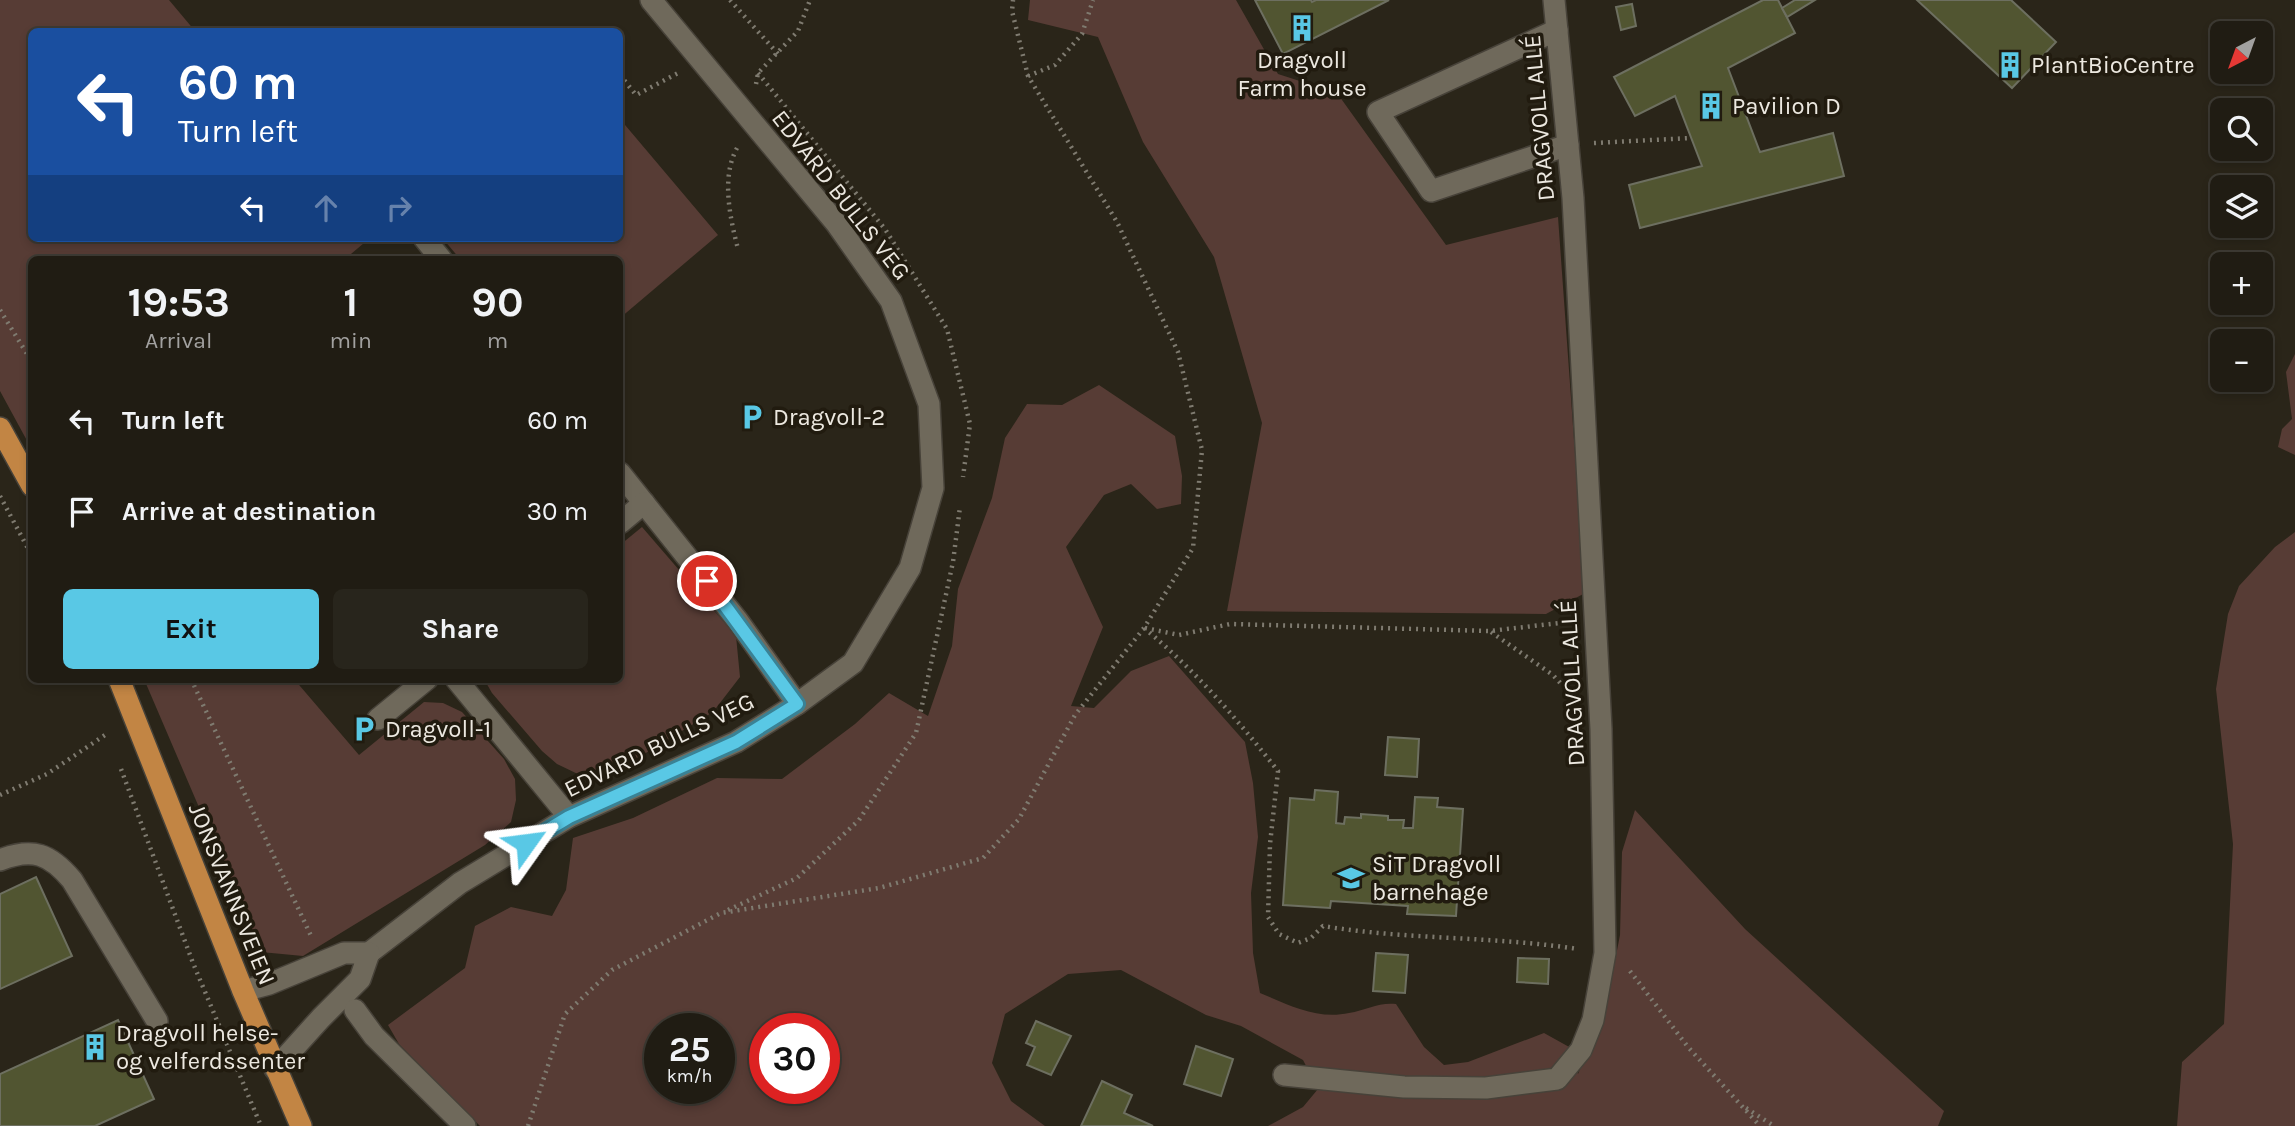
<!DOCTYPE html>
<meta charset="utf-8">
<style>
body{margin:0;font-family:Karla,sans-serif;background:#28251c;color:#f1f3f6;height:100vh;display:flex;flex-direction:column;font-size:26px;white-space:nowrap}
*{box-sizing:border-box;margin:0}
p{font-size:23px;color:#a2a1a0}
.icon{flex:none;width:38px;height:38px;fill:none;stroke:currentColor;stroke-width:2;stroke-linecap:round;stroke-linejoin:round}
.map{position:relative;flex:1;overflow:hidden}
.drawer{position:absolute;left:28px;top:256px;width:595px;height:427px;display:flex;flex-direction:column;background:#201c13;border-radius:10px;box-shadow:0 4px 10px #0003,0 0 0 2px #3d3a33}
.drawer>*{flex:none}
.hud{position:absolute;left:28px;top:28px;width:595px;height:214px;border-radius:10px;box-shadow:0 4px 10px #0003,0 0 0 2px #3d3a33;background:#1a4fa0;color:#fff;overflow:hidden}
.needle{width:46px;rotate:221deg}
.fabs{position:absolute;left:2210px;top:21px;display:grid;gap:14px}
.fabs a{display:grid;place-items:center;width:63px;height:63px;border-radius:10px;background:#201c13;box-shadow:0 4px 10px #0003,0 0 0 2px #3d3a33;font-size:35px}
.speed{position:absolute;left:644px;top:1013px;display:flex;gap:14px;font-size:35px;font-weight:700;text-align:center}
.speed>*{display:grid;place-content:center;width:91px;height:91px;border-radius:50%;background:#201c13;box-shadow:0 4px 10px #0003,0 0 0 2px #3d3a33;line-height:1}
.speed small{font-size:18px;font-weight:400}
.speed .limit{border:10px solid #d22;background:#fff;color:#111}
.pin{position:absolute;display:grid;place-items:center;width:60px;height:60px;color:#fff;margin:-30px;border:4px solid #fff;border-radius:50%;box-shadow:0 2px 7px #0007}
.me{position:absolute;width:77px;margin:-38px;rotate:59deg;stroke-linejoin:round;filter:drop-shadow(0 0 5px #0008)}
.turn{display:flex;align-items:center;gap:24px;height:147px;padding:0 35px;font-size:32px}
.turn .icon{width:91px;height:91px;stroke-width:2.5}
.turn b{display:block;font-size:49px;line-height:60px}
.lanes{display:flex;align-items:center;height:66px;padding:0 35px;background:#0003;justify-content:center;gap:35px;direction:ltr}
.lanes .off{opacity:.35}
.eta{display:flex;justify-content:space-evenly;align-items:center;height:119px;text-align:center}
.eta b{font-size:42px;font-weight:700;line-height:49px}
.action{display:flex;gap:14px;margin-top:auto;padding:14px 35px}
.action a{flex:1;height:80px;border-radius:10px;background:#59c8e5;color:#111;font-size:28px;font-weight:700;line-height:80px;text-align:center}
.action a+a{background:#28251c;color:#f1f3f6}
ul{padding:0;list-style:none}
li{display:flex;align-items:center;gap:21px;height:91px;padding:0 35px}
li div{flex:1}
li b{display:block;font-size:26px}
li em{font-style:normal}
.map>svg:first-child{display:block}
.green{fill:#573c35;fill-rule:evenodd}
.building{fill:#515531;stroke:#6d6f60;stroke-width:2}
.lines{fill:none;stroke-linecap:round;stroke-linejoin:round}
.minor-casing{stroke:#474239;stroke-width:24}
.major-casing{stroke:#474239;stroke-width:24}
.path{stroke:#7f7b70;stroke-width:4.5;stroke-dasharray:2 5;stroke-linecap:butt}
.minor{stroke:#6f695b;stroke-width:21}
.major{stroke:#c28544;stroke-width:21}
.route-casing{stroke:#3a8295;stroke-width:18}
.route{stroke:#59c8e5;stroke-width:12}
.labels{text-anchor:middle;stroke-width:7;stroke-linejoin:round;paint-order:stroke}
.poi-label{font-size:24px;fill:#ece8e0;stroke:#211b0f;text-anchor:start}
.street-label{font-size:24px;fill:#ece8e0;stroke:#211b0f}
</style>
<div class="map">
<svg width="2295" height="1126" viewBox="0 0 2295 1126">
<rect width="100%" height="100%" fill="#2a2519"/>
<g class="green">
<path d="M0,0H169L195,31L32,32V238H370L345,259H32L31,448L0,391Z"/>
<path d="M1030,0H1236L1278,74L1337,93L1446,245L1558,217L1585,593L1546,614L1227,611L1262,423L1214,257L1143,142L1098,37L1028,20Z"/>
<path d="M620,119L718,235L620,318V259H460L444,240L446,238H620Z"/>
<path d="M2295,354V455L2278,447L2282,429L2292,419L2286,372Z"/>
<path d="M1099,385L1175,436L1182,476L1181,504L1157,509L1131,484L1104,495L1066,547L1103,627L1071,706L1094,708L1131,671L1169,656L1245,742L1253,783L1258,837L1251,893L1253,953L1260,993C1289,1005 1317,1020 1349,1013C1366,1010 1379,1002 1396,1004L1424,1047L1444,1065L1468,1062L1544,1033L1571,1048L1578,1074L1605,1012L1620,935L1622,852L1635,810L1745,929L1944,1111L1938,1126H1268L1303,1107L1318,1089L1303,1060L1241,1026L1206,1015L1121,970L1068,974L1005,1014L992,1063L1011,1101L1045,1126H480L399,1044L388,1025L465,968L475,926L511,907L552,916L566,890L573,838L633,818L717,778L782,779L855,724L889,693L928,716L952,646L958,589L992,498L1005,438L1027,404L1062,405ZM660,1029H719V1088H660ZM765,1029H824V1088H765Z"/>
<path d="M642,527L736,636L740,677L713,712L618,770L582,776L557,764L542,751L492,693L484,679H620V545Z"/>
<path d="M2295,532V1126H2177L2182,1062L2224,1024L2233,844L2216,689L2228,614L2239,586L2275,547Z"/>
<path d="M144,679H294L359,755L424,702L443,703L462,712L504,759L515,779L516,800L511,822L485,845L303,956L261,952Z"/>
</g>
<g class="building">
<path d="M1255,0H1311L1312,2L1316,0H1389L1283,54Z"/>
<path d="M1763,0H1778L1795,33L1728,68L1760,152L1833,133L1844,176L1640,228L1629,185L1702,166L1675,96L1635,116L1614,77Z"/>
<path d="M1795,0H1815L1787,17L1782,8Z"/>
<path d="M1917,0H2011L2056,42L2012,88Z"/>
<path d="M1632,4L1636,26L1621,30L1616,7Z"/>
<path d="M1388,737L1419,739L1417,777L1385,775Z"/>
<path d="M1315,790L1338,792L1336,823L1344,824L1345,817L1361,818V814L1388,816V820H1404L1403,828H1413L1415,797L1438,798L1437,807L1463,809L1456,916L1407,914L1408,906L1331,901L1330,908L1283,905L1290,798L1314,800Z"/>
<path d="M36,877L72,956L0,989V894Z"/>
<path d="M1376,953L1408,955L1405,993L1373,991Z"/>
<path d="M1518,958L1549,959L1548,984L1517,982Z"/>
<path d="M118,1020L154,1099L95,1126H0V1074Z"/>
<path d="M1036,1021L1071,1036L1051,1075L1027,1065L1035,1047L1026,1043Z"/>
<path d="M1196,1046L1233,1059L1221,1096L1184,1084Z"/>
<path d="M1102,1081L1132,1095L1124,1113L1153,1126H1081Z"/>
</g>
<g class="lines">
<defs>
<g id="minor">
<path d="M1557,30L1378,112L1431,191L1568,145"/>
<path d="M424,238L441,259"/>
<path d="M620,473L738,621L797,704"/>
<path d="M620,523L644,503"/>
<path d="M456,679L569,817"/>
<path d="M378,719L427,679"/>
<path d="M0,860C33,847 50,854 72,880L157,1021"/>
<path d="M369,953L460,883L569,817L736,742L797,704L853,663L910,568L933,488L929,404L891,301L836,223L651,0"/>
<path d="M243,991L269,984L344,953H369L360,979L321,1018L275,1069"/>
<path d="M355,1010L374,1036L465,1126"/>
<path d="M1284,1075L1404,1087L1486,1088L1557,1079L1581,1050L1593,1020L1605,953L1601,729L1573,198L1554,0"/>
</g>
<g id="major">
<path d="M0,428L32,486"/>
<path d="M119,679L243,991L301,1126"/>
</g>
</defs>
<use href="#minor" class="minor-casing"/>
<use href="#major" class="major-casing"/>
<g class="path">
<path d="M730,0L778,54"/>
<path d="M758,73L885,229L947,329L970,424L963,477"/>
<path d="M620,75L636,95L678,73"/>
<path d="M1028,76L1055,65L1082,34L1093,0"/>
<path d="M756,84L758,73L798,31L810,0"/>
<path d="M1594,143L1691,138"/>
<path d="M737,148C721,177 730,218 738,249"/>
<path d="M0,310L32,362"/>
<path d="M0,496L32,556"/>
<path d="M1144,628C1195,670 1237,719 1278,771L1270,844L1268,917L1279,934L1298,943L1311,938L1323,926C1407,940 1493,936 1578,949"/>
<path d="M1145,628L1179,635L1230,624L1490,631L1559,623L1567,619"/>
<path d="M1491,632L1553,675L1571,695"/>
<path d="M191,679L312,938"/>
<path d="M121,769L193,963L261,1126"/>
<path d="M0,795L47,774L108,733"/>
<path d="M728,910L797,878L859,820L916,733L953,562L960,507"/>
<path d="M1630,971L1688,1047L1760,1126"/>
<path d="M1746,1108L1774,1126"/>
<path d="M528,1126L565,1014L612,970L721,913L879,888L983,858L1019,819L1075,715L1144,628L1193,548L1202,450L1178,352L1117,222L1028,76L1012,11L1013,0"/>
</g>
<use href="#minor" class="minor"/>
<use href="#major" class="major"/>
</g>
<g class="lines">
<defs>
<path id="route" d="M526,843L569,817L736,742L797,704L707,581"/>
</defs>
<use href="#route" class="route-casing"/>
<use href="#route" class="route"/>
</g>
<defs>
<symbol id="building-bare" viewBox="-9 -9 18 18"><path d="M-4-6H4V6H1V3H-1V6H-4ZM-2.5-4.3h1.7v1.8h-1.7ZM.8-4.3h1.7v1.8H.8ZM-2.5-1h1.7V.8h-1.7ZM.8-1h1.7V.8H.8Z" fill="#59c8e5" stroke="#211b0f" stroke-width="2.5" paint-order="stroke"/></symbol>
<symbol id="parking-bare" viewBox="-9 -9 18 18"><path d="M-3.5-5.5H1a3.5 3.5 0 0 1 0 7H-1V5.5H-3.5ZM-1-3.4V-.6H.8a1.4 1.4 0 0 0 0-2.8Z" fill="#59c8e5" stroke="#211b0f" stroke-width="2.5" paint-order="stroke"/></symbol>
<symbol id="school-bare" viewBox="-9 -9 18 18"><path d="M0-5L7-2L0 1L-7-2ZM-4 1L0 2.5L4 1V4Q0 6-4 4Z" fill="#59c8e5" stroke="#211b0f" stroke-width="2.5" paint-order="stroke"/></symbol>
</defs>
<g fill-rule="evenodd">
<use href="#building-bare" x="1283" y="9" width="38" height="38"/>
<use href="#building-bare" x="1991" y="46" width="38" height="38"/>
<use href="#building-bare" x="1692" y="87" width="38" height="38"/>
<use href="#parking-bare" x="733" y="398" width="38" height="38"/>
<use href="#parking-bare" x="345" y="710" width="38" height="38"/>
<use href="#school-bare" x="1332" y="859" width="38" height="38"/>
<use href="#building-bare" x="76" y="1028" width="38" height="38"/>
</g>
<g class="labels">
<g class="poi-label">
<text x="1302" y="68" text-anchor="middle">Dragvoll<tspan x="1302" dy="28">Farm house</tspan></text>
<text x="2031" y="73">PlantBioCentre</text>
<text x="1732" y="114">Pavilion D</text>
<text x="773" y="425">Dragvoll-2</text>
<text x="385" y="737">Dragvoll-1</text>
<text x="1372" y="872">SiT Dragvoll<tspan x="1372" dy="28">barnehage</tspan></text>
<text x="116" y="1041">Dragvoll helse-<tspan x="116" dy="28">og velferdssenter</tspan></text>
</g>
<g class="street-label">
<text transform="translate(1539 118) rotate(-95)" y="8">DRAGVOLL ALLÉ</text>
<text transform="translate(841 195) rotate(52)" y="8">EDVARD BULLS VEG</text>
<text transform="translate(1572 683) rotate(-93)" y="8">DRAGVOLL ALLÉ</text>
<text transform="translate(659 745) rotate(-26)" y="8">EDVARD BULLS VEG</text>
<text transform="translate(232 894) rotate(68)" y="8">JONSVANNSVEIEN</text>
</g>
</g>
</svg>
<div class="fabs">
<a><svg class="needle" viewBox="-14 -14 28 28"><path d="M0-13l5 13h-10z" fill="#e53935"/><path d="M0 13l5-13h-10z" fill="#a2a1a0"/></svg></a>
<a><svg class="icon" aria-label="search" viewBox="0 0 24 24"><circle cx="10" cy="10" r="6"/><path d="M15 15l6 6"/></svg></a>
<a><svg class="icon" aria-label="layers" viewBox="0 0 24 24"><path d="M12 4l9 5-9 5-9-5zM3 14l9 5 9-5"/></svg></a>
<a>+</a>
<a>−</a>
</div>
<div class="speed"><div>25<small>km/h</small></div><div class="limit">30</div></div>
<div class="pin" style="left:707px;top:581px;background:#d93025"><svg class="icon" aria-label="arrive" viewBox="0 0 24 24"><path d="M6 21V4h12l-3 4 3 4H6"/></svg></div>
<svg class="me" style="left:526px;top:843px" viewBox="-20 -20 40 40"><path d="M0-17L14 15 0 8-14 15z" fill="#59c8e5" stroke="#fff" stroke-width="4"/></svg>
<div class="hud">
<div class="turn"><svg class="icon" aria-label="left" viewBox="0 0 24 24"><path d="M17 20v-9H6M10 6l-5 5 5 5"/></svg><div><b>60 m</b>Turn left</div></div>
<div class="lanes"><svg class="icon" aria-label="left" viewBox="0 0 24 24"><path d="M17 20v-9H6M10 6l-5 5 5 5"/></svg><svg class="icon off" aria-label="ahead" viewBox="0 0 24 24"><path d="M12 20V5M6 11l6-6 6 6"/></svg><svg class="icon off" aria-label="right" viewBox="0 0 24 24"><path d="M7 20v-9h11M14 6l5 5-5 5"/></svg></div>
</div>
<section class="drawer">
<div class="eta">
<div><b>19:53</b><p>Arrival</p></div>
<div><b>1</b><p>min</p></div>
<div><b>90</b><p>m</p></div>
</div>
<ul>
<li><svg class="icon" aria-label="left" viewBox="0 0 24 24"><path d="M17 20v-9H6M10 6l-5 5 5 5"/></svg><div><b>Turn left</b></div><em>60 m</em></li>
<li><svg class="icon" aria-label="arrive" viewBox="0 0 24 24"><path d="M6 21V4h12l-3 4 3 4H6"/></svg><div><b>Arrive at destination</b></div><em>30 m</em></li>
</ul>
<div class="action"><a>Exit</a><a>Share</a></div>
</section>
</div>
